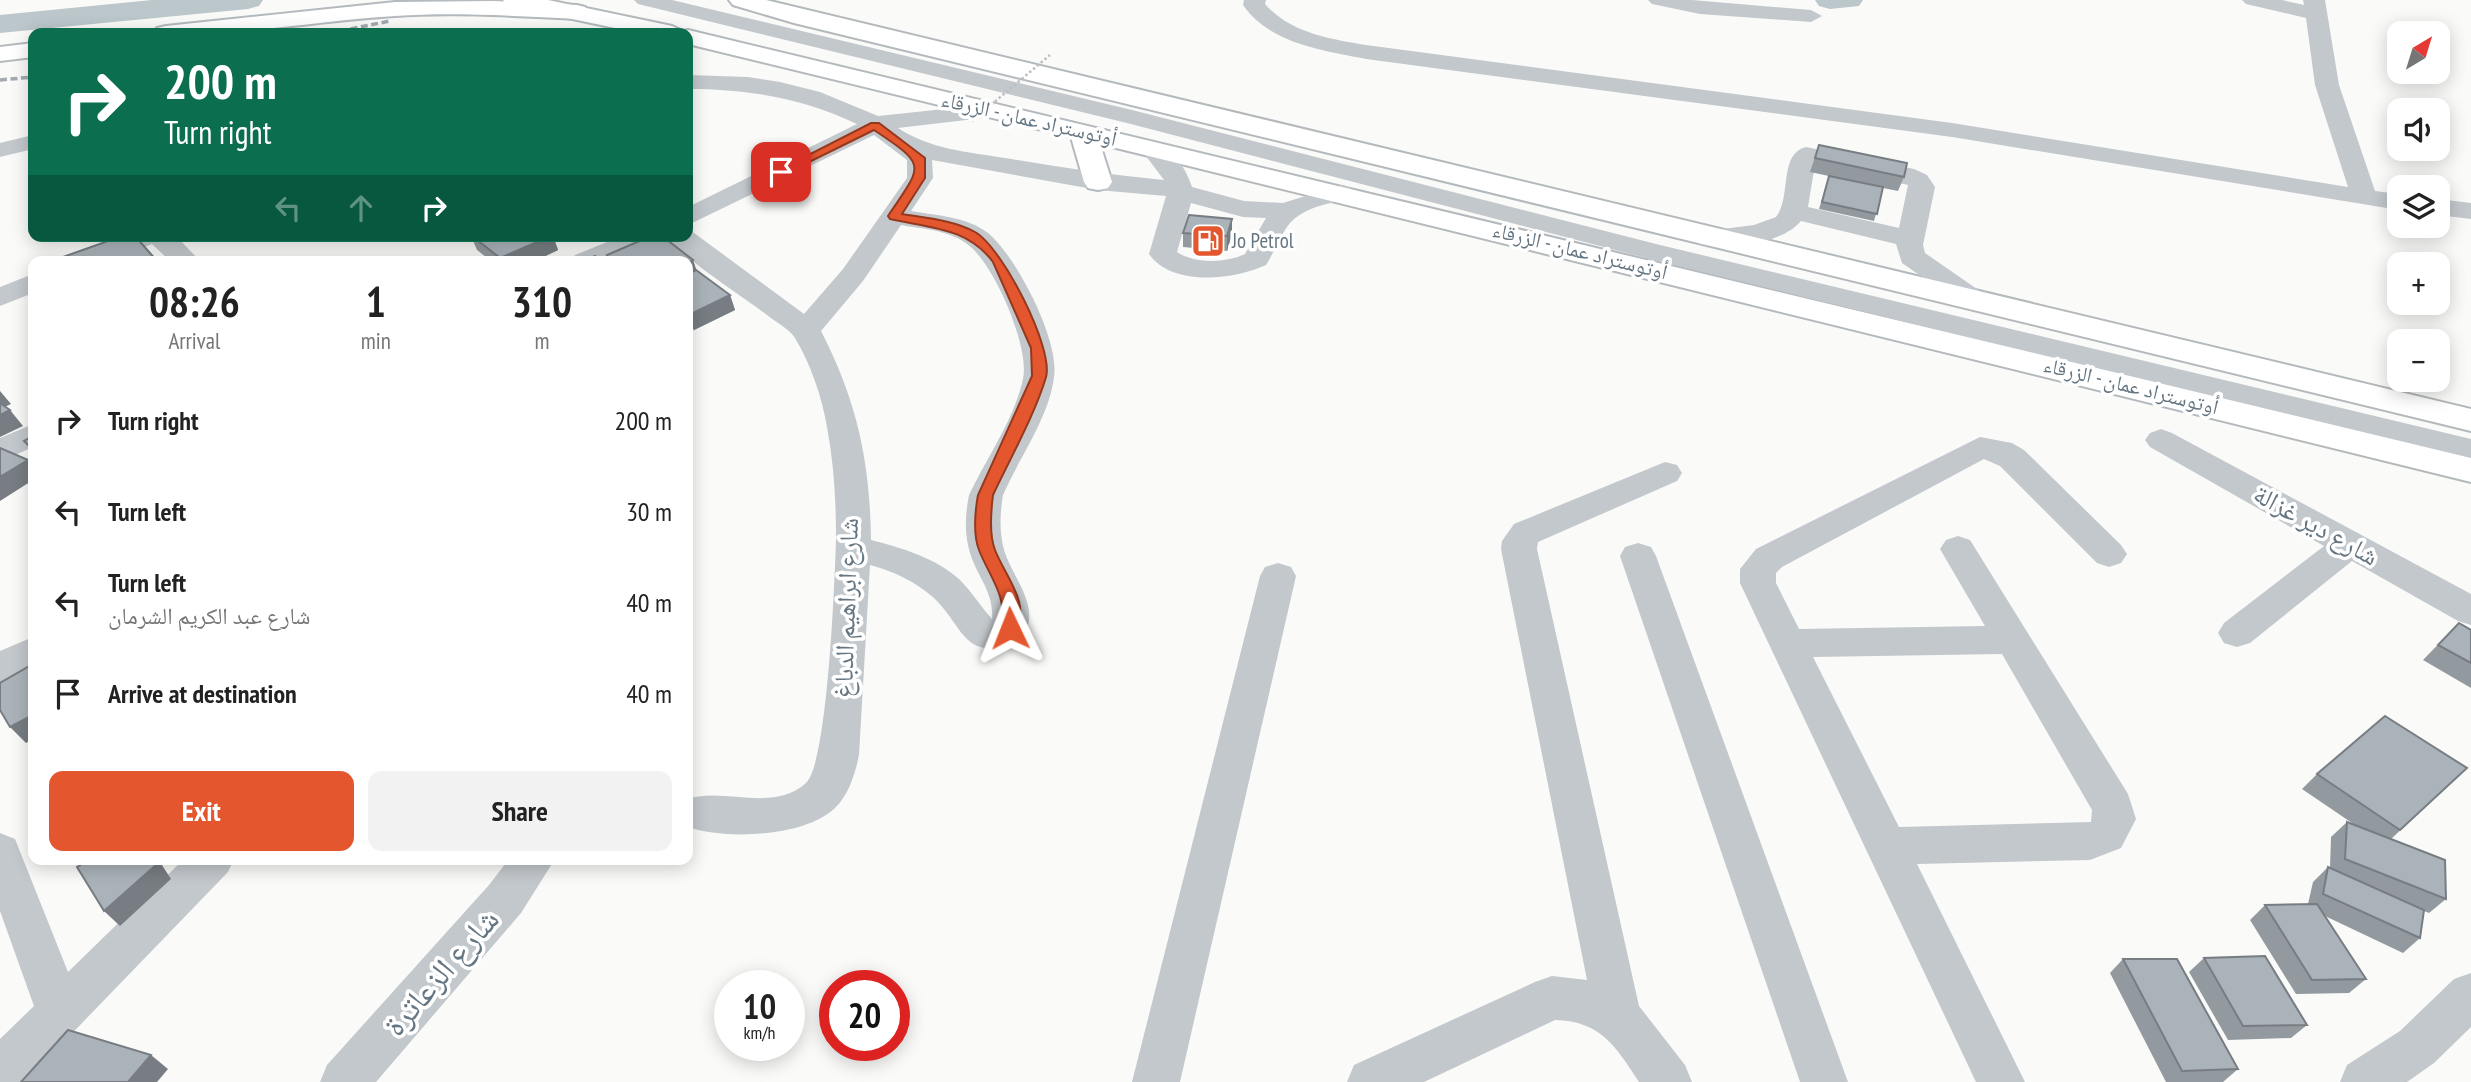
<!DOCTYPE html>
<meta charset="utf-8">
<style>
body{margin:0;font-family:"PT Sans Narrow","Noto Naskh Arabic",sans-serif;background:#f2f2f2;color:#222;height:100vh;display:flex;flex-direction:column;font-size:26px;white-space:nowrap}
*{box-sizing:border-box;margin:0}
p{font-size:23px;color:#767676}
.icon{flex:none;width:38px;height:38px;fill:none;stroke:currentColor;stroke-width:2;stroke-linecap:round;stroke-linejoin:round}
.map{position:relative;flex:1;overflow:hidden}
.details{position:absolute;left:28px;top:256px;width:665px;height:609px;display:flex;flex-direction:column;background:#fff;border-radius:14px;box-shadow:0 4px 18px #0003}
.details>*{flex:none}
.top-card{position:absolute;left:28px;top:28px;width:665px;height:214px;border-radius:14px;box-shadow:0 4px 18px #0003;background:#0b6e4f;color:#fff;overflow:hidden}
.needle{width:46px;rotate:38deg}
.controls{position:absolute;left:2387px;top:21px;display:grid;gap:14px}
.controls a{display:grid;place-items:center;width:63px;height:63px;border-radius:14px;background:#fff;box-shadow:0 4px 18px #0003;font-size:35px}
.speed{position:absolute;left:714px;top:970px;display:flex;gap:14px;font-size:35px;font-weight:700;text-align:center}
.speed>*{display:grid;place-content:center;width:91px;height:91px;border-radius:50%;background:#fff;box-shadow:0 4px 18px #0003;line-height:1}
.speed small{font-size:18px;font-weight:400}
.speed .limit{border:10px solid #d22;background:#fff;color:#111}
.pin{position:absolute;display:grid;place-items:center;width:60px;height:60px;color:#fff;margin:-30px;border-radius:14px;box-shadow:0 4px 10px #0006}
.me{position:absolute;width:77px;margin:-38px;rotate:358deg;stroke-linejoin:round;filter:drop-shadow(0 0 5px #0008)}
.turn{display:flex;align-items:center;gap:24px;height:147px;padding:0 21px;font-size:32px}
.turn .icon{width:91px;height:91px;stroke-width:2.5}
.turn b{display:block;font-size:49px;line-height:60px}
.lanes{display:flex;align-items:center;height:66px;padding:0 21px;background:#0003;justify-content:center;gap:35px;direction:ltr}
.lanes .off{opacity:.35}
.eta{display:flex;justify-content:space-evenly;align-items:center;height:119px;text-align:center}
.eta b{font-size:42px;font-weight:600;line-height:49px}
.primary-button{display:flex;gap:14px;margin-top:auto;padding:14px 21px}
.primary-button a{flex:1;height:80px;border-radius:14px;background:#e4572e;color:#fff;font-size:28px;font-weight:600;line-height:80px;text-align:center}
.primary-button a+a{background:#f2f2f2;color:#222}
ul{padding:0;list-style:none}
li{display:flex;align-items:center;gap:21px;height:91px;padding:0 21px}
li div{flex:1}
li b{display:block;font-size:26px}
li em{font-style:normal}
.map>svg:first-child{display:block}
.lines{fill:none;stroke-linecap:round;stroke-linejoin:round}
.river{fill:#bbc7cb;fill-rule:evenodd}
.major-casing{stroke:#b5babe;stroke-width:4}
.highway-casing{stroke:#b4b9bd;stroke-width:4}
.minor{fill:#c3c8cc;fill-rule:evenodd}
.major{fill:#fff;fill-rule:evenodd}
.highway{fill:#fff;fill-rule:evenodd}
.rail{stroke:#a2aab0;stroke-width:3.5;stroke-dasharray:7 3.5;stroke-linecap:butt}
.path-bridge{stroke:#bbbfc2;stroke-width:2.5;stroke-dasharray:2.5 2.5;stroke-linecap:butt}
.wall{fill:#929a9f}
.shaded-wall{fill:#777d82}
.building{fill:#aab3b9;stroke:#777d82;stroke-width:2}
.route{fill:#e4572e;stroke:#94391e;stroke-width:2}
.labels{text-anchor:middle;stroke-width:7;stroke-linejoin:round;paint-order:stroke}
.far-street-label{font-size:21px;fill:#657683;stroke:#fff}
.far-poi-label{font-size:21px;fill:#657683;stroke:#fff;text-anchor:start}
.street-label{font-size:26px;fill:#657683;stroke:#fff}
.near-street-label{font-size:32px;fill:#657683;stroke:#fff}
</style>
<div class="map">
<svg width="2471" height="1082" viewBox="0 0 2471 1082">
<rect width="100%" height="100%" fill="#fafaf8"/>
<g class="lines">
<g class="river">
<path d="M152,0H263L259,6L248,9L0,33V15Z"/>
<path d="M1815,0H1863L1859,6L1830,9L1819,6Z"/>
</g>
<defs>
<g id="major">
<path d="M494,1L577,5L585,7L589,12L585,17L577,19C516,16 455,12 395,16C314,21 235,37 154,33L157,28L166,26L395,2Z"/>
<path d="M33,43V57L0,61V47Z"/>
</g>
<g id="highway">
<path d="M503,0H548L672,26L683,31L688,30L2471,458V482L1100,144L1112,182L1108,188L1098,190L1088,188L1084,182L1071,137L688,44V33H639L515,7L507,5Z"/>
<path d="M729,0H766L2471,409V431L794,23L733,5Z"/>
</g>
</defs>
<use href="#major" class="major-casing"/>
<use href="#highway" class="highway-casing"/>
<g class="minor">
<path d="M634,0H672L1132,110L1660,245L2471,439V461L1646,258L1127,123L638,4Z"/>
<path d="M1244,0H1266L1265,4C1290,33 1330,39 1366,45L1952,123L2348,187L2315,85L2306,18L2246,4L2242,0H2282L2304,5L2303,0H2325L2339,85L2375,191L2399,194V210L1952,137L1366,59C1323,50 1270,44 1243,5Z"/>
<path d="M1648,0H1692L1811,10L1822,16L1811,22L1700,14L1652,4Z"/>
<path d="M688,75L748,77L780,82L820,92L878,116L992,104L1000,106L1004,111L1000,116L898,128C930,149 967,152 1005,158C1058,167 1110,175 1164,180L1140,148L1143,143C1166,137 1186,167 1192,187L1244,201L1283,203L1341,185L1350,187L1354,193L1350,199C1327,204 1299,207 1285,230C1278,241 1273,254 1266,265C1234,280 1172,287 1149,254L1166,196L1098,190L932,160L933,178L911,211C935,215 968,217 988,233C1016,256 1060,340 1054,377C1049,418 1019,458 1003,495C1000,513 999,531 1004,550C1013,580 1049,615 1015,644C963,661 964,627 934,598C916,582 893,571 870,565L859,755C855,774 849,795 834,809C803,837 726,840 688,827V799C724,787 773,813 806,783C828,763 835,577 836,538C836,501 834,464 827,427C822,397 811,365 795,338C790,330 779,324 771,318C747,299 681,258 667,236H688L690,230L804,314L843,269L907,178V160L874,135L688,225V207L857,124C802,98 748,89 688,89ZM1191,203L1243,217L1266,218L1245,254C1226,263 1195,264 1177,252ZM901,225C923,229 949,230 967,244C994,263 1030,347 1023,379C1014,420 987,457 969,495C965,515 964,536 971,556C979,579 994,593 992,619C981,607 972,592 960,580C936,558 902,548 871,540C870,461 857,401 821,331L863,281Z"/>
<path d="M33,135V149L0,157V143Z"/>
<path d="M1806,147L1914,169L1927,175L1935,187L1923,245L1925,253L1987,296L1991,302L1987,308L1977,311L1967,308L1902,263L1896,244L1801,221C1782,244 1727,251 1699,244L1695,238L1699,232L1754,225L1776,217C1792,197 1778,154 1806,147ZM1815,164L1908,185L1899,228L1808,207Z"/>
<path d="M2438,199L2471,203V219L2438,215Z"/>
<path d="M122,236H176L200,261H170L152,244L110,261H71L75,255Z"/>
<path d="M622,236H659L656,242L610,261H571L575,255Z"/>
<path d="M33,274V293L0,306V287Z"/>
<path d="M33,424V447L0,462V438Z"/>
<path d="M2161,429L2172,433L2471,594V625L2458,621L2352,561L2250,643L2237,647L2224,643L2218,633L2224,623L2324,546L2150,447L2145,440L2150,433Z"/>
<path d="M1980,437L2012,443L2024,450L2121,545L2127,554L2121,563L2109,567L2097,563L2000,466L1984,459L1782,567L1776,573V583L1799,629L1985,626L1940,549L1946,540L1958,536L1970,540L2128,794L2136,819L2121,848L2090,860L1917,864L2025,1082H1976L1740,583V569L1756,549ZM2002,654L2092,810L2091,822L1899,827L1813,657Z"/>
<path d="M1665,462L1677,465L1682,473L1677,481L1538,542L1537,549L1639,1006L1685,1065L1692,1082H1639C1616,1047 1601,1021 1555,1020L1424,1082H1347L1354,1065L1535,982L1552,976L1587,980L1501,549L1502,541L1514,524Z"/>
<path d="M1638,543L1651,547L1656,556L1848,1082H1800L1620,556L1625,547Z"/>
<path d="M1278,563L1291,567L1296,576L1180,1082H1132L1260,576L1265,567Z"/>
<path d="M33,637V668L0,683V651Z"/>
<path d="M0,833L15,839L68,972L184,859H234L228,872L25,1082H0V1039L34,1006L0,911Z"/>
<path d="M509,859H555L521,913L376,1082H320L327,1065L489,885Z"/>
<path d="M2471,973V1027L2434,1063L2407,1082H2340L2347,1065L2400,1031L2454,979Z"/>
</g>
<use href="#major" class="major"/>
<use href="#highway" class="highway"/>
<g class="rail">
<path d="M330,33L390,21"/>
<path d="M0,80L33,77"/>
</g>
<path class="path-bridge" d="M972,121L1050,55"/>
</g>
<g class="wall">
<path d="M1819,145L1904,177L1898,191L1883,188L1874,221L1819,209L1829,176L1810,172Z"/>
<path d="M1232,219V234L1227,251L1183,247V233Z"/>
<path d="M471,236H553L558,250L535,261H491L477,250Z"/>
<path d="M607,255L693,260L696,270L730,295L735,310L694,330L688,325V261H609Z"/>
<path d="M2459,623L2471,630V688L2423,660Z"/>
<path d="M2467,768L2391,839L2446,899L2429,913L2424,911L2420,938L2403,953L2325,916L2366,979L2349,993L2296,994L2250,920L2265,905L2308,904L2313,882L2328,867L2330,868L2331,837L2347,822L2355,825L2302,789L2317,774Z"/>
<path d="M2204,958L2307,1025L2291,1038L2228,1040L2189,972Z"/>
<path d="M2123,959L2238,1069L2223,1082H2166L2110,973Z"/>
</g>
<g class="shaded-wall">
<path d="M1232,219V234L1227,251V236Z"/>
<path d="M551,236H553L558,250L535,261H501L500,258Z"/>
<path d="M693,260L698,275L688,280V263Z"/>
<path d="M730,295L735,310L694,330L689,315Z"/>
<path d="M0,391L11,404L0,409Z"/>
<path d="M10,410L23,426L0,437V415Z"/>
<path d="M28,460L33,467V480L0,501V477Z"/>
<path d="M33,715V739L26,743L10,727Z"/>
<path d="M152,859H158L171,879L120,926L104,911Z"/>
<path d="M151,1055L168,1069L157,1082H128Z"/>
</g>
<g class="building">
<path d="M1819,145L1907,163L1904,177L1815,158Z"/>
<path d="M1829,176L1883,187L1877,214L1822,202Z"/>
<path d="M1189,215L1232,219L1227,236L1183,233Z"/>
<path d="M122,236H135L157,261H66L63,257Z"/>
<path d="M472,236H551L500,258Z"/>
<path d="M651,236H662L693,260L688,263V261H614L607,255Z"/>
<path d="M595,256L601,261H585Z"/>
<path d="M696,270L730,295L689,315L688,314V274Z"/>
<path d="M0,403L10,410L0,415Z"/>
<path d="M33,436V450L24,441Z"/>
<path d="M0,448L28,460L0,477Z"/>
<path d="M2459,623L2471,630V663L2438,645Z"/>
<path d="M33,664V715L10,727L0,710V683Z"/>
<path d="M2385,716L2467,768L2400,830L2317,774Z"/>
<path d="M2347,822L2445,860L2446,899L2345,859Z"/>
<path d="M90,859H152L156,865L104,911L77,867Z"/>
<path d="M2328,867L2424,910L2420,938L2323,894Z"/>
<path d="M2317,904L2366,979L2312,980L2265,905Z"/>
<path d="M2265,956L2307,1025L2243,1026L2204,958Z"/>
<path d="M2123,959H2177L2238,1069L2182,1071Z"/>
<path d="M68,1030L151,1055L128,1082H21Z"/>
</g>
<path class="route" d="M871,123H879L925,158V178L902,214C925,218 954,220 975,232C1002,247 1054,348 1046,377C1036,412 1009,461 993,495C991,511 989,535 995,550C1005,576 1031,603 1016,632L1010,634L1001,628C1009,598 989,576 979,550C973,535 975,511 978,495L1032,376L1031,348L993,262C967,227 929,228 890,219L888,216C923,164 928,166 874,130L785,174L775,172Z"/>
<defs>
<symbol id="fuel-square" viewBox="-11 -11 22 22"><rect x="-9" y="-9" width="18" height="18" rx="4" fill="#e4572e" stroke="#fff"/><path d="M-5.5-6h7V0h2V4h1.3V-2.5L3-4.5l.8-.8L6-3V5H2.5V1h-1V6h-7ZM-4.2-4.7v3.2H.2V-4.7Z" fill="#fff"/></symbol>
</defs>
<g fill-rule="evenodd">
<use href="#fuel-square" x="1189" y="222" width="38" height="38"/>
</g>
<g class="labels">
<g class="far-street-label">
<text transform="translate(1029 119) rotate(13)" y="7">أوتوستراد عمان - الزرقاء</text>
<text transform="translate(1580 251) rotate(14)" y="7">أوتوستراد عمان - الزرقاء</text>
<text transform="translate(2131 386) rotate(14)" y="7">أوتوستراد عمان - الزرقاء</text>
</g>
<g class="far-poi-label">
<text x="1232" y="248">Jo Petrol</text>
</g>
<g class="street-label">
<text transform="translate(2316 525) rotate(29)" y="9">شارع دير غزالة</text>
<text transform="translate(846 608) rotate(-88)" y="9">شارع ابراهيم الدباغ</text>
</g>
<g class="near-street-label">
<text transform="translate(441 972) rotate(-49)" y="11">شارع الزعاترة</text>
</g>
</g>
</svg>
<div class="controls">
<a><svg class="needle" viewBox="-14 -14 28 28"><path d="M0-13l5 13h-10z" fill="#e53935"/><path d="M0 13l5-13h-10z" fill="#767676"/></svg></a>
<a><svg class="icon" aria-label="sound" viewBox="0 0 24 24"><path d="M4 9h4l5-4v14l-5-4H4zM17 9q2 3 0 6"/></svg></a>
<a><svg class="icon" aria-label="layers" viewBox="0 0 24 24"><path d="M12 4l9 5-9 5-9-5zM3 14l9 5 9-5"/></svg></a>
<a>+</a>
<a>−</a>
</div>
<div class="speed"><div>10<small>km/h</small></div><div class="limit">20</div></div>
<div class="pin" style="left:781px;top:172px;background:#d93025"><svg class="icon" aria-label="arrive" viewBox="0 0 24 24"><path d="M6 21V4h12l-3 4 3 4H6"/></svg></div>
<svg class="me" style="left:1010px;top:628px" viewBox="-20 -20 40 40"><path d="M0-17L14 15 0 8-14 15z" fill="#e4572e" stroke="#fff" stroke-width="4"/></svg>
<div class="top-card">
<div class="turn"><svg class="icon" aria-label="right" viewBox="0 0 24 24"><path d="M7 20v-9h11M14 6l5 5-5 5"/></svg><div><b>200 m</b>Turn right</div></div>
<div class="lanes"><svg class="icon off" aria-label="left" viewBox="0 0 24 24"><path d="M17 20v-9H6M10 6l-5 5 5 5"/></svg><svg class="icon off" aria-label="ahead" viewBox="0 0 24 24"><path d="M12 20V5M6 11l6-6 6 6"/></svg><svg class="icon" aria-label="right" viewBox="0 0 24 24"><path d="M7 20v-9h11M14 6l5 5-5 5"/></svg></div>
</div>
<section class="details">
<div class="eta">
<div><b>08:26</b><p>Arrival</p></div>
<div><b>1</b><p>min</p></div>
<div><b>310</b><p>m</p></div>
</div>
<ul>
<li><svg class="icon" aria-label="right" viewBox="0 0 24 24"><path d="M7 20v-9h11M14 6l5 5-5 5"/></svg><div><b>Turn right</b></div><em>200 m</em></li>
<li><svg class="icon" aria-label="left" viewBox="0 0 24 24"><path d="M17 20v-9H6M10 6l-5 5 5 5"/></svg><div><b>Turn left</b></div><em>30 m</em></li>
<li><svg class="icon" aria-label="left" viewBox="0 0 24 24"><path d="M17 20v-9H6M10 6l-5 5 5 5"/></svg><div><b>Turn left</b><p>شارع عبد الكريم الشرمان</p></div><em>40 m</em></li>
<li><svg class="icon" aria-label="arrive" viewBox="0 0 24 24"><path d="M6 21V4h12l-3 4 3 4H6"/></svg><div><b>Arrive at destination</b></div><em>40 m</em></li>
</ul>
<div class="primary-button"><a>Exit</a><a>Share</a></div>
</section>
</div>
